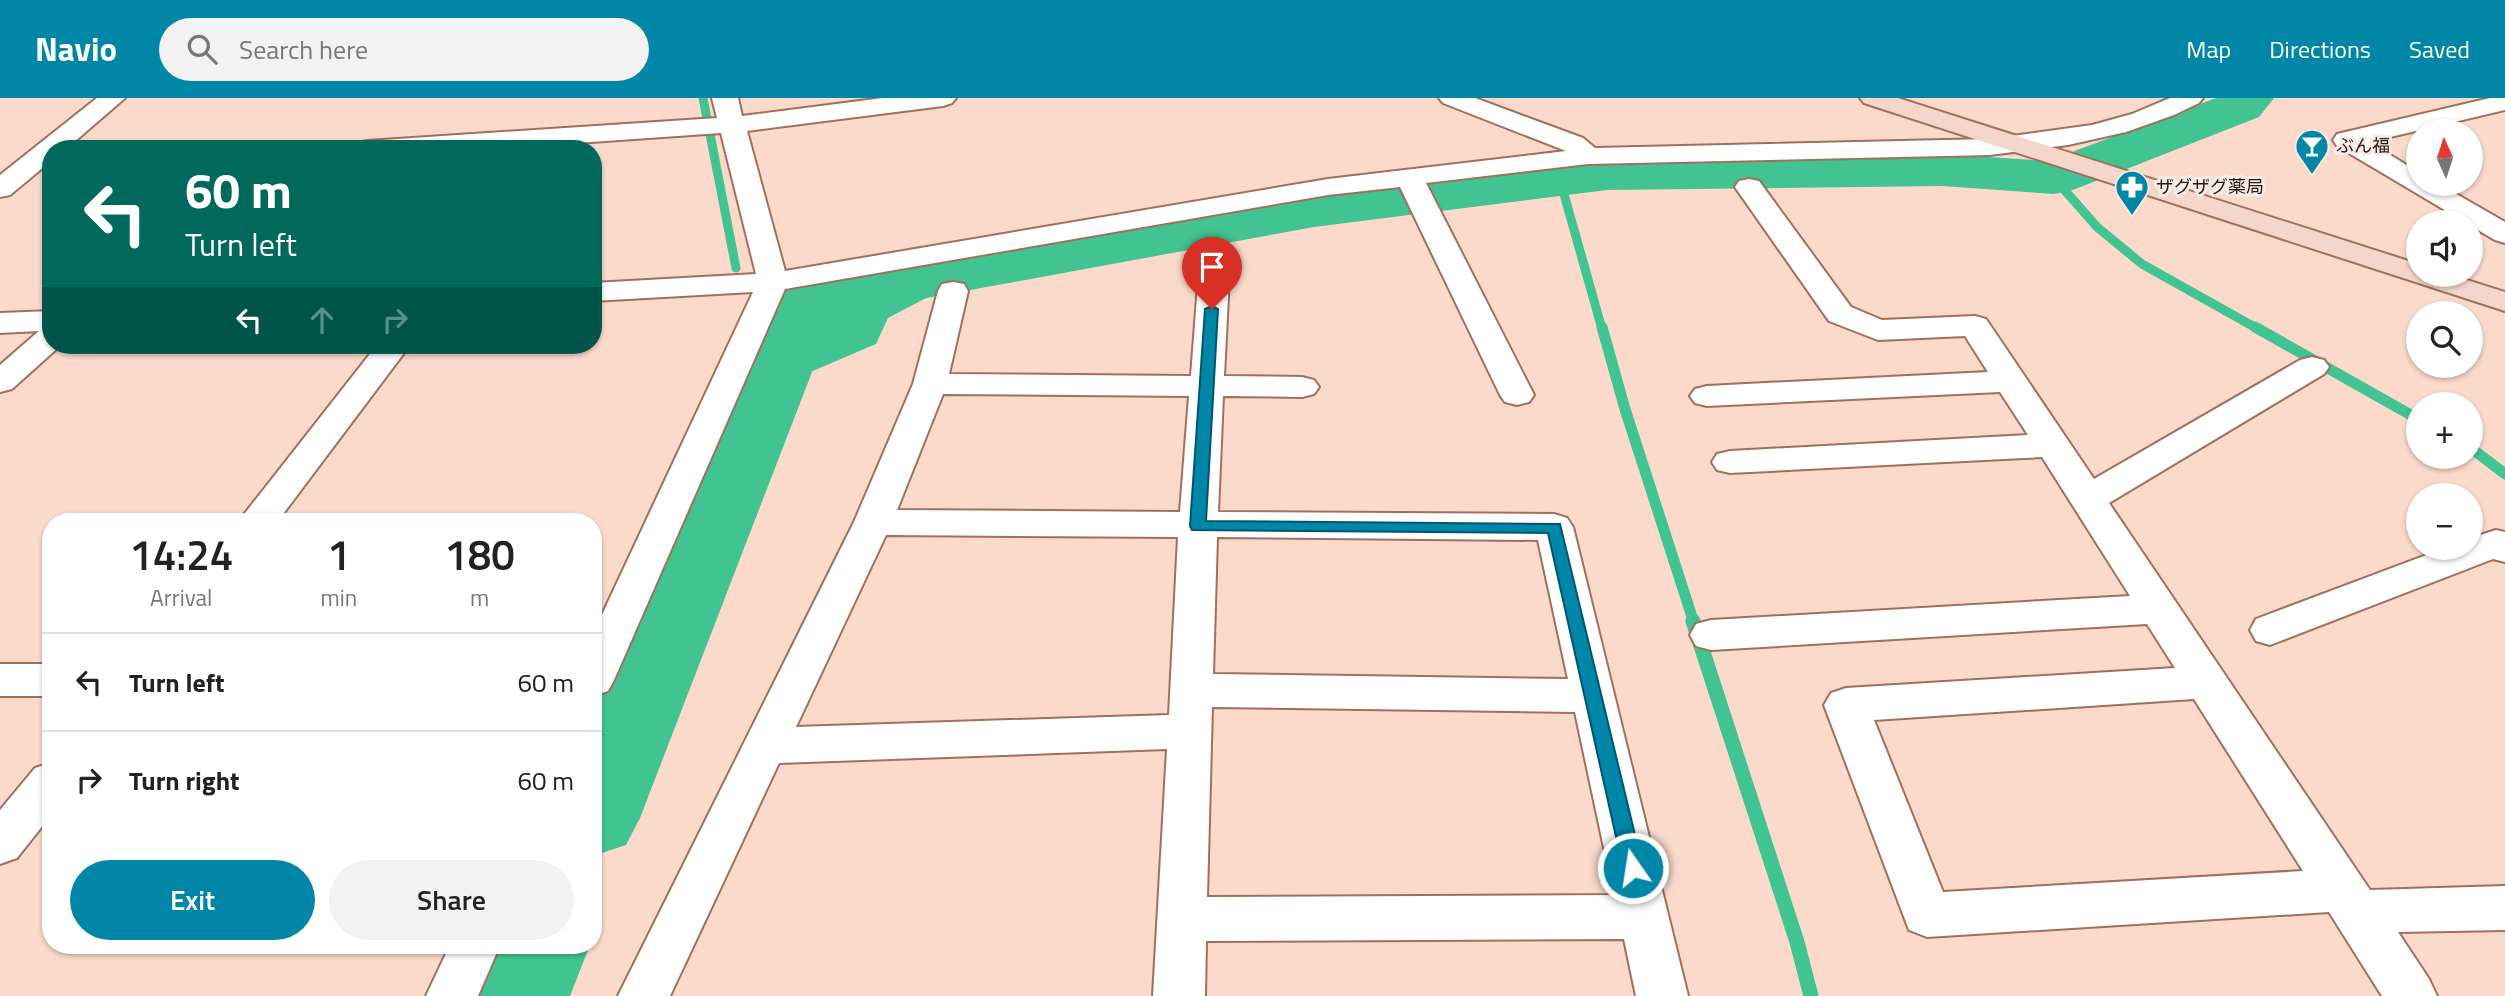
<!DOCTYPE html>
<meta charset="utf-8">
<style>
body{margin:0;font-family:"Titillium Web","Noto Sans JP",sans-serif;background:#f2f2f2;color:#222;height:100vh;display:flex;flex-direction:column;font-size:26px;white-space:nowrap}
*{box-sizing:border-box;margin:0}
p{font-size:23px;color:#767676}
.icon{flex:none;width:38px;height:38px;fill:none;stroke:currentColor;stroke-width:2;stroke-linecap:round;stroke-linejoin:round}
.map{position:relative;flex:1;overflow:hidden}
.sheet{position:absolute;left:42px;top:415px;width:560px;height:441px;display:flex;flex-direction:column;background:#fff;border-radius:28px;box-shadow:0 2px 5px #0004}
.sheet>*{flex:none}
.banner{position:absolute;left:42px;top:42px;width:560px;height:214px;border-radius:28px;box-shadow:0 2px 5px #0004;background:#00695c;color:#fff;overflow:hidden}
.needle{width:46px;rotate:357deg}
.buttons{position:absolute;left:2406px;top:21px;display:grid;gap:14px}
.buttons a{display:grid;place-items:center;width:77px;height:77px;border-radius:50%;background:#fff;box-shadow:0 2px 5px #0004;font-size:35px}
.pin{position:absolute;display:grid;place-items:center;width:60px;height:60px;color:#fff;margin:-72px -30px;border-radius:50% 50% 50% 0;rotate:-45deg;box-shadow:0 0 7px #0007}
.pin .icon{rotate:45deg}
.me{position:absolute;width:77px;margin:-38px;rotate:347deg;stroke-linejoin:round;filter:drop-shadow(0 0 5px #0008)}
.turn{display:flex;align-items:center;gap:24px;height:147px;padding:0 28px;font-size:32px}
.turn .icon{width:91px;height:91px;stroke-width:2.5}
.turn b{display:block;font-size:49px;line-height:60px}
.lanes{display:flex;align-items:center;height:66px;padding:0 28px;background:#0003;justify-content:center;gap:35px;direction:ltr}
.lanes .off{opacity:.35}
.eta{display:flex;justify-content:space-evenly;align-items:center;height:119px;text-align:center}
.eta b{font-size:42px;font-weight:600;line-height:49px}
.button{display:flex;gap:14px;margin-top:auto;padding:14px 28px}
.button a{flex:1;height:80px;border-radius:42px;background:#0086a7;color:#fff;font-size:28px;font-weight:600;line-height:80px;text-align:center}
.button a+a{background:#f2f2f2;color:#222}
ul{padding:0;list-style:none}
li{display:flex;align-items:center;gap:21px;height:98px;padding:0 28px;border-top:2px solid #e0e0e0}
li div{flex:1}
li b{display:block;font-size:26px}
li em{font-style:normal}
header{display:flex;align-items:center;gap:42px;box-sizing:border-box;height:98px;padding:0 35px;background:#0086a7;color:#fff}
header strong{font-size:33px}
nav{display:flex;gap:38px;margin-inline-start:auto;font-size:24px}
.search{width:490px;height:63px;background:#f2f2f2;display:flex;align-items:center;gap:18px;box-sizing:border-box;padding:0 24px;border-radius:38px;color:#767676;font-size:26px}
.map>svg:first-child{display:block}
.water{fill:#41c491}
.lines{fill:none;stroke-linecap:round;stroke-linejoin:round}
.stream-far2{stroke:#41c491;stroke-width:9}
.stream-far1{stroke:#41c491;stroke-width:11}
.stream{stroke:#41c491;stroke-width:15}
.river{fill:#41c491;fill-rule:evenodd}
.street-casing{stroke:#a1705c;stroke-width:4}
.secondary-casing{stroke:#a1705c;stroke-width:4}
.street{fill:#fff;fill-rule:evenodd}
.secondary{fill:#f4d6ca;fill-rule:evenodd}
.route{fill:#0086a7;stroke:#00576d;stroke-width:2}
.labels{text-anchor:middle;stroke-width:6;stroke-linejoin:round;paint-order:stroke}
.far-poi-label{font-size:18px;fill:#2b170f;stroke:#f8ece8;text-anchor:start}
</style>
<header>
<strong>Navio</strong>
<div class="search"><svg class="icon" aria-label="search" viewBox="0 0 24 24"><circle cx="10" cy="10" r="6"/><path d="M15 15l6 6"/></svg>Search here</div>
<nav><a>Map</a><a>Directions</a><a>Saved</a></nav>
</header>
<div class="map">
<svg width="2505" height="898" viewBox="0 0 2505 898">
<rect width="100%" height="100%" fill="#fbdacc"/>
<path class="water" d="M938,168L945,190L888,220L876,246L808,275L744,279L777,205L795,190Z"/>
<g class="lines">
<g class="stream-far2">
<path d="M703,0L736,170"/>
<path d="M2054,80L2097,129L2142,166L2258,231"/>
<path d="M1560,82L1602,231"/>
</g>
<g class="stream-far1">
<path d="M1602,229L1625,311L1694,525"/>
<path d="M2255,229L2418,321"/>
<path d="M2471,350L2505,376"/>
</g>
<path class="stream" d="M1693,523L1797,844L1811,898"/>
<g class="river">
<path d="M2216,0H2274L2259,19L2073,92L2054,96L1942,88L1607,92L1314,129L834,217L640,720L626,747L593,758V616L762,242L772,213L765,209L756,196L765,183L787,177L816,186L1314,95L1607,60L1942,56L2048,63Z"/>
<path d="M489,847H590L570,898H466Z"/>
</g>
<defs>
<g id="street">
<path d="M97,0H125L66,51H51V63L10,97L0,99V77Z"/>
<path d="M712,0H738L742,18L883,0H956L952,5L943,8L747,33L785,173L1328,81L1566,53L1443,5L1439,0H1475L1583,40L1595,50L1990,41L2092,27L2132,16L2170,0H2203L2199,5L2174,17L2126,34L2068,47L1990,57L1588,66L1426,85L1534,297L1529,304L1517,307L1505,304L1500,297L1400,89L1328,97L785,191L614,582L608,593L593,598V536L753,194L593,203V185L756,176L721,35L491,51H354L358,45L367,43L717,20Z"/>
<path d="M2490,0H2505V12L2369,44L2418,74V86H2439L2505,124V145L2495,142L2471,128V124H2465L2337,48L2333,42L2337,36Z"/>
<path d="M1749,81L1759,83L1851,209L1882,222L1975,218L1986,221L2094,381L2300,262L2312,259L2324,262L2329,269L2324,276L2109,405L2370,792L2505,788V832L2398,834L2429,881L2437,898H2382L2329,814L1927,839L1909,832L1824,607L1831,595L1846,590L2175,570L2147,526L1711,552L1696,548L1690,537L1696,526L1711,522L2130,498L2042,359L1730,375L1717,372L1712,364L1717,356L1730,353L2028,337L2000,294L1707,308L1695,305L1690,298L1695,291L1707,288L1988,274L1965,238L1878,242L1829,223L1735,89L1739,83ZM2194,601L2303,773L1943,794L1874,622Z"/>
<path d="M1215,151L1226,154L1230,160L1224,278L1302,279L1314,282L1319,289L1314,296L1302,299L1223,298L1218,414L1554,416L1567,420L1573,429L1688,898H1636L1624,841L1206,843L1205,898H1153L1167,651L779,665L670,898H618L854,424L913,286L938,193L942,186L953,184L964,186L968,193L949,276L1191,278L1200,160L1204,154ZM943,296L1189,298L1180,414L897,412ZM886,437L1178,439L1169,617L796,629ZM1217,439L1538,442L1568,581L1213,576ZM1212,609L1575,614L1614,797L1207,799Z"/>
<path d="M51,213V247H61L12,291L0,294V267L39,233L0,235V215Z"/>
<path d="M377,247H410L277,424H238Z"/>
<path d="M2496,432L2505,434V464L2493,461L2270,547L2256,543L2250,532L2256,521L2445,450H2471V440Z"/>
<rect x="0" y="566" width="51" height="32"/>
<path d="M51,665V717L17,760L0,766V712L35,670Z"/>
<path d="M450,847H500L478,898H426Z"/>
</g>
<path id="secondary" d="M1860,0H1898L2418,166V177H2451L2505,194V213L1864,5Z"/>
</defs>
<use href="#street" class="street-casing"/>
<use href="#secondary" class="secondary-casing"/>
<use href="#street" class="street"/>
<use href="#secondary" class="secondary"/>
</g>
<path class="route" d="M1212,208L1218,211L1206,423L1560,426L1643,770L1640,776L1633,778L1626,776L1623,770L1548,435L1192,432L1190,428L1205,211Z"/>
<defs>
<symbol id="bar-pin" viewBox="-11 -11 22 30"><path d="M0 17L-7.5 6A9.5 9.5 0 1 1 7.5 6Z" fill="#0086a7" stroke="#f8ece8"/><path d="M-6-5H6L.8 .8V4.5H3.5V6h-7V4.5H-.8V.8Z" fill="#fff"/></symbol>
<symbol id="pharmacy-pin" viewBox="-11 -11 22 30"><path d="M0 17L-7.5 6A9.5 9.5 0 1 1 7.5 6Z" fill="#0086a7" stroke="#f8ece8"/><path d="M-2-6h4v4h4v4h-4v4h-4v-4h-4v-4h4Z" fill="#fff"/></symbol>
</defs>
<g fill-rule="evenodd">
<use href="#bar-pin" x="2293" y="29" width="38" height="52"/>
<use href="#pharmacy-pin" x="2113" y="70" width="38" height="52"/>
</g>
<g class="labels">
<g class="far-poi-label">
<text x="2336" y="54">ぶん福</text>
<text x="2156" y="95">ザグザグ薬局</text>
</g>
</g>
</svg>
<div class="buttons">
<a><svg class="needle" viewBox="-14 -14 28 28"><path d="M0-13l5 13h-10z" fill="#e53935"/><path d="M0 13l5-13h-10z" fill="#767676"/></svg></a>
<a><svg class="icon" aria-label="sound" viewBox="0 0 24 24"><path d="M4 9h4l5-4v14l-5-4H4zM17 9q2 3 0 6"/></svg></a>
<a><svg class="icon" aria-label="search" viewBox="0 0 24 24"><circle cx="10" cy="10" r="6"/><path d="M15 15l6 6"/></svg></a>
<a>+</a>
<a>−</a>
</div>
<div class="pin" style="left:1212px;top:211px;background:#d93025"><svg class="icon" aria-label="arrive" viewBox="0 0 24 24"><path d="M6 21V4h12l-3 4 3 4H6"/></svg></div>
<svg class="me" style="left:1633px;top:770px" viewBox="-20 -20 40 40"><circle r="17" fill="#0086a7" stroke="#fff" stroke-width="3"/><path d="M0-11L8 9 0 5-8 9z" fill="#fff"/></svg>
<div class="banner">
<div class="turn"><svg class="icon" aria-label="left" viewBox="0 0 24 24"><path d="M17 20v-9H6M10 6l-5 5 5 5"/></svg><div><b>60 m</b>Turn left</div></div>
<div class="lanes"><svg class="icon" aria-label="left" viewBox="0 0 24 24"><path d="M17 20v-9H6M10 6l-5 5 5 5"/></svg><svg class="icon off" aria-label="ahead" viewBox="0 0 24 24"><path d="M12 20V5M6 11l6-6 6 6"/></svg><svg class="icon off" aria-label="right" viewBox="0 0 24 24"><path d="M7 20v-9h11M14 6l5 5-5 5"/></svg></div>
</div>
<section class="sheet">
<div class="eta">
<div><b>14:24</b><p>Arrival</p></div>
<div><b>1</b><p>min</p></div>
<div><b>180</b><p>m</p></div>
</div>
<ul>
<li><svg class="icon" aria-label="left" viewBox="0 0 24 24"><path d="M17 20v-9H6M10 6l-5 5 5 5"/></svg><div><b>Turn left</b></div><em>60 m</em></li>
<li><svg class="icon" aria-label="right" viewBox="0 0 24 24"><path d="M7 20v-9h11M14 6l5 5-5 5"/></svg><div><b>Turn right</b></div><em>60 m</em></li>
</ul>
<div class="button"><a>Exit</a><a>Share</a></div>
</section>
</div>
